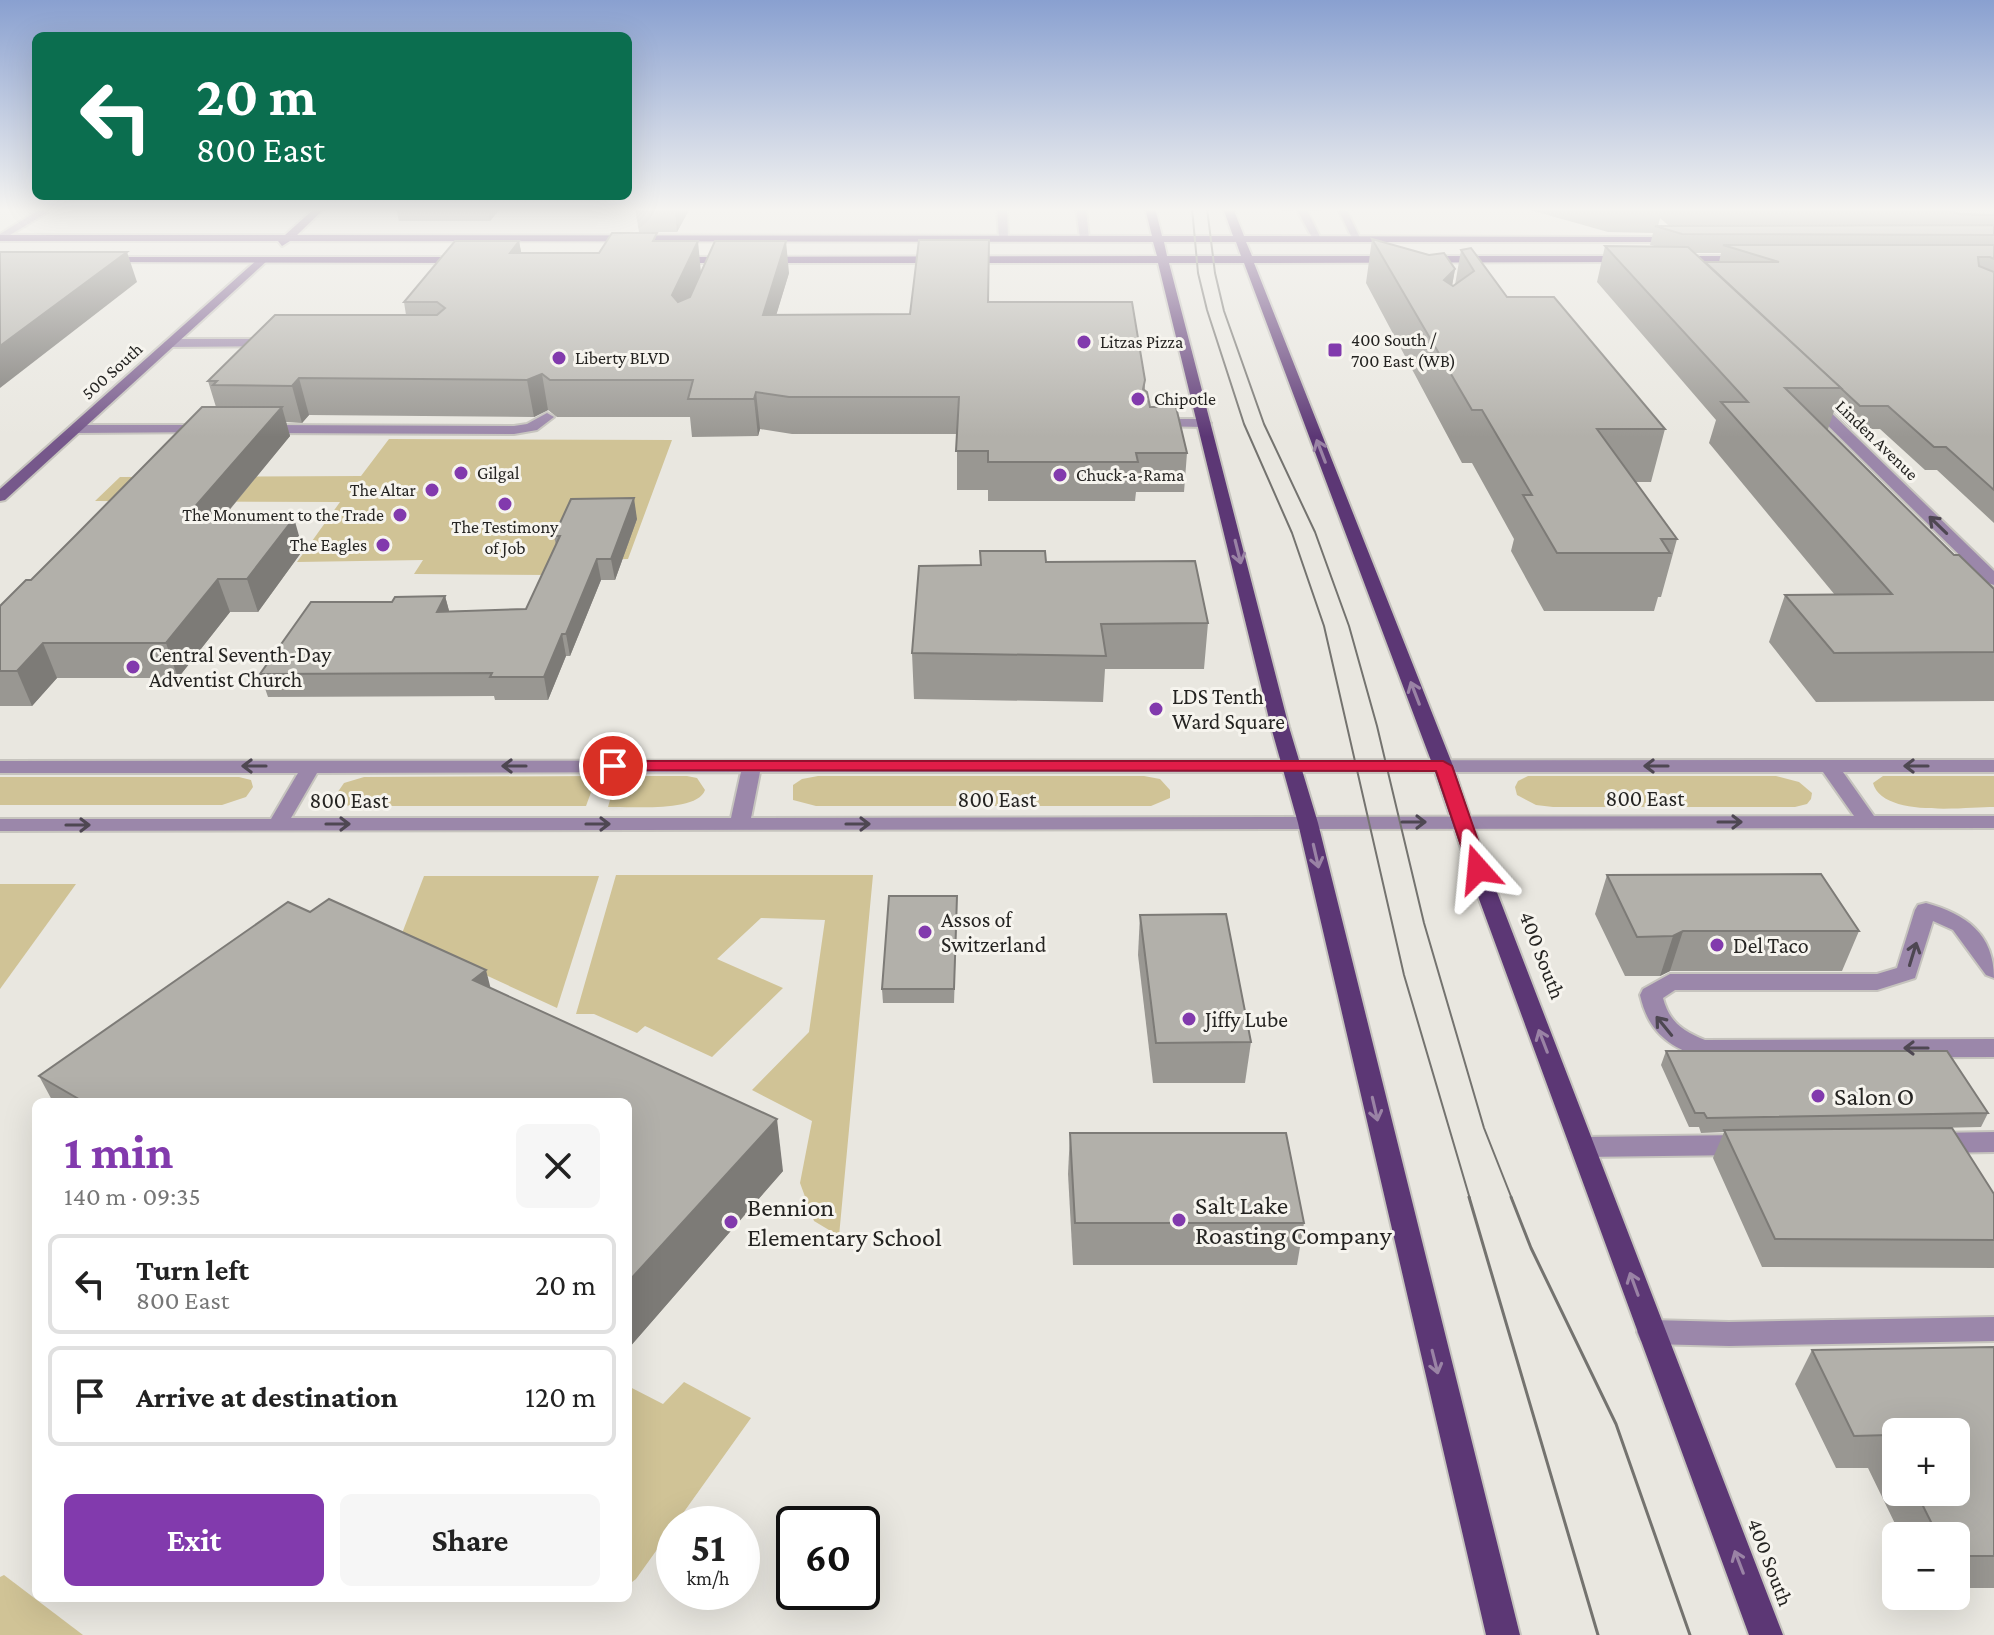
<!DOCTYPE html>
<meta charset="utf-8">
<style>
body{margin:0;font-family:"Crimson Pro",serif;background:#f6f6f6;color:#222;height:100vh;display:flex;flex-direction:column;font-size:30px;white-space:nowrap}
*{box-sizing:border-box;margin:0}
p{font-size:26px;color:#767676}
.icon{flex:none;width:44px;height:44px;fill:none;stroke:currentColor;stroke-width:2;stroke-linecap:round;stroke-linejoin:round}
.map{position:relative;flex:1;overflow:hidden}
.sheet{position:absolute;left:32px;top:1098px;width:600px;height:504px;display:flex;flex-direction:column;background:#fff;border-radius:12px;box-shadow:0 8px 32px #0002}
.sheet>*{flex:none}
.guide{position:absolute;left:32px;top:32px;width:600px;height:168px;border-radius:12px;box-shadow:0 8px 32px #0002;background:#0b6e4f;color:#fff;overflow:hidden}
.buttons{position:absolute;left:1882px;top:1418px;display:grid;gap:16px}
.buttons a{display:grid;place-items:center;width:88px;height:88px;border-radius:12px;background:#fff;box-shadow:0 8px 32px #0002;font-size:40px}
.speed{position:absolute;left:656px;top:1506px;display:flex;gap:16px;font-size:40px;font-weight:700;text-align:center}
.speed>*{display:grid;place-content:center;width:104px;height:104px;border-radius:50%;background:#fff;box-shadow:0 8px 32px #0002;line-height:1}
.speed small{font-size:20px;font-weight:400}
.speed .limit{border:4px solid #111;border-radius:12px;background:#fff;color:#111}
.pin{position:absolute;display:grid;place-items:center;width:68px;height:68px;color:#fff;margin:-34px;border:4px solid #fff;border-radius:50%;box-shadow:0 2px 8px #0007}
.me{position:absolute;width:88px;margin:-44px;rotate:342deg;stroke-linejoin:round;filter:drop-shadow(0 0 6px #0008)}
.turn{display:flex;align-items:center;gap:28px;height:168px;padding:0 32px;font-size:36px}
.turn .icon{width:104px;height:104px;stroke-width:2.5}
.turn b{display:block;font-size:56px;line-height:68px}
.round{display:grid;place-items:center;flex:none;width:84px;height:84px;border-radius:12px;background:#f6f6f6}
.head{display:flex;align-items:center;justify-content:space-between;height:136px;padding:0 32px}
h1{font-size:48px;font-weight:700;line-height:60px;color:#823aad}
.button{display:flex;gap:16px;margin-top:auto;padding:16px 32px}
.button a{flex:1;height:92px;border-radius:12px;background:#823aad;color:#fff;font-size:32px;font-weight:700;line-height:92px;text-align:center}
.button a+a{background:#f6f6f6;color:#222}
ul{padding:0;list-style:none}
li{display:flex;align-items:center;gap:24px;height:100px;margin:0 16px 12px;padding:0 16px;border:4px solid #e0e0e0;border-radius:12px}
li div{flex:1}
li b{display:block;font-size:30px}
li em{font-style:normal}
.map>svg:first-child{display:block}
.green{fill:#d0c396}
.lines{fill:none;stroke-linecap:round;stroke-linejoin:round}
.lane-casing{stroke:#c6c4be;stroke-width:4}
.street-casing{stroke:#c6c4be;stroke-width:4}
.secondary-casing{stroke:#c6c4be;stroke-width:4}
.primary-casing{stroke:#c6c4be;stroke-width:4}
.lane{fill:#9b87aa;fill-rule:evenodd}
.street{fill:#9b87aa;fill-rule:evenodd}
.secondary{fill:#76588b;fill-rule:evenodd}
.primary{fill:#5c3775;fill-rule:evenodd}
.tram-far1{stroke:#74736f;stroke-width:2}
.tram{stroke:#74736f;stroke-width:3}
.wall{fill:#999792;fill-rule:evenodd}
.shaded-wall{fill:#7d7b77}
.building{fill:#b2b0aa;stroke:#7d7b77;stroke-width:2}
.oneway{stroke:#9a83a5}
.oneway2{stroke:#4e4752}
.route{fill:#e11d48;stroke:#92132f;stroke-width:2}
.poi-dot{fill:#823aad;stroke:#f6f4ee;stroke-width:3}
.labels{text-anchor:middle;stroke-width:6;stroke-linejoin:round;paint-order:stroke}
.far-poi-label{font-size:18px;fill:#252422;stroke:#f6f4ee;text-anchor:start}
.far-street-label{font-size:18px;fill:#252422;stroke:#f6f4ee}
.poi-label{font-size:22px;fill:#252422;stroke:#f6f4ee;text-anchor:start}
.street-label{font-size:22px;fill:#252422;stroke:#f6f4ee}
.near-poi-label{font-size:26px;fill:#252422;stroke:#f6f4ee;text-anchor:start}
</style>
<div class="map">
<svg width="1994" height="1635" viewBox="0 0 1994 1635">
<rect width="100%" height="100%" fill="#e9e7e0"/>
<g class="green">
<path d="M389,439L672,440L628,559L556,561L550,575L414,574L423,560L297,562L340,502L95,501L120,477L361,476Z"/>
<path d="M597,776L586,806H352L342,805L335,796L344,783L364,777Z"/>
<path d="M617,776H687L697,778L705,790C697,813 630,806 608,807Z"/>
<path d="M818,776H1144L1160,779L1170,790V798L1151,806H816L793,800V785L802,779Z"/>
<path d="M1528,776H1776L1799,782L1812,793L1811,799L1807,804L1795,807H1553L1536,805L1517,795L1515,787L1518,781Z"/>
<path d="M1883,776H1994V807C1965,807 1882,818 1873,783Z"/>
<path d="M0,777H239L251,780L253,787L246,797L222,805H0Z"/>
<path d="M616,875H873L839,1236L814,1221L800,1183L812,1121L752,1090L809,1032L825,920L761,918L717,959L783,988L712,1057L645,1026L637,1033L594,1014H576Z"/>
<path d="M424,876H599L557,1008L401,936Z"/>
<path d="M0,884H76L0,989Z"/>
<path d="M684,1382L751,1418L636,1579L628,1585V1386L663,1404Z"/>
<path d="M4,1575L83,1635H0V1577Z"/>
</g>
<g class="lines">
<defs>
<g id="lane">
<path d="M997,208H1007L1008,240L999,238Z"/>
<path d="M1076,208H1086L1089,240L1080,238Z"/>
<path d="M1296,208H1306L1322,241H1314Z"/>
<path d="M39,210L48,212L0,241V234Z"/>
<path d="M1339,211H1347L1361,240H1353Z"/>
<path d="M271,339L275,340V346L170,347L164,343L170,339Z"/>
<path d="M547,413L554,417L537,430L514,434L263,433L256,429L263,425L514,426L527,424Z"/>
<path d="M1156,419H1204L1211,423L1204,427L1151,426V420Z"/>
<path d="M207,425L212,426V432L75,433L68,429L75,425Z"/>
<path d="M1926,903C1966,914 1994,934 1994,978L1986,975L1953,930L1933,921L1915,978L1877,990H1675L1663,998C1669,1022 1683,1031 1705,1040L1994,1039V1057L1703,1058C1668,1047 1648,1031 1640,995L1643,989L1670,974H1877L1897,968L1915,910L1918,905Z"/>
<path d="M1994,1132V1152L1935,1153L1926,1150L1922,1143L1926,1136L1935,1133Z"/>
<path d="M1743,1135L1752,1138L1756,1145L1752,1152L1743,1155L1583,1157L1574,1154L1570,1147L1574,1140L1583,1137Z"/>
<path d="M1994,1317V1341L1729,1346L1651,1344L1641,1341L1637,1332L1641,1323L1651,1320L1729,1322Z"/>
</g>
<g id="street">
<path d="M1806,398H1816L1994,571V585L1988,583L1806,404Z"/>
<path d="M1994,760V772H1843L1874,816H1994V828L0,831V819H271L298,773H0V761ZM741,772L731,818H291L317,773ZM760,772H1823L1854,816L751,818Z"/>
</g>
<path id="secondary" d="M259,258L268,260L5,500L0,501V489Z"/>
<g id="primary">
<path d="M315,208H325L297,235L1152,236L1145,208H1155L1162,236H1233L1223,208H1233L1244,236L1680,237V241L1676,242H1246L1252,256H1626L1631,259L1626,262L1254,263L1453,766L1488,869L1783,1635H1749L1468,869L1433,766L1244,263H1169L1289,727L1318,823L1520,1635H1486L1298,823L1271,727L1158,263H674L669,260L674,257L1157,256L1153,242L290,241L282,246L278,241H0V235H285ZM1164,242H1236L1241,256H1167Z"/>
<path d="M1746,256L1750,257V261L1674,262L1669,259L1674,256Z"/>
<path d="M98,257H466L471,260L466,263L102,262L98,261Z"/>
</g>
</defs>
<use href="#lane" class="lane-casing"/>
<use href="#street" class="street-casing"/>
<use href="#secondary" class="secondary-casing"/>
<use href="#primary" class="primary-casing"/>
<use href="#lane" class="lane"/>
<use href="#street" class="street"/>
<use href="#secondary" class="secondary"/>
<use href="#primary" class="primary"/>
<g class="tram-far1">
<path d="M1192,208L1198,273L1207,310L1244,424L1292,533L1324,626L1404,975L1470,1199"/>
<path d="M1207,208L1215,273L1224,311L1264,424L1315,532L1349,626L1377,726L1424,923L1484,1128L1512,1199"/>
</g>
<g class="tram">
<path d="M1469,1197L1598,1635"/>
<path d="M1511,1197L1531,1248L1616,1424L1690,1635"/>
</g>
</g>
<g class="wall">
<path d="M396,208H501L490,221H399Z"/>
<path d="M635,208H690L677,232H639Z"/>
<path d="M1280,208H1295L1294,211H1282Z"/>
<path d="M1308,208H1355L1354,211L1347,208L1311,211Z"/>
<path d="M1523,208H1994V523L1937,470H1925L1880,429H1852L1834,411L1828,429H1827L1954,555L1994,589V701L1816,702L1769,642L1785,595H1835L1709,443L1716,420L1597,282L1605,246H1655L1650,245L1653,233L1608,232ZM1660,218L1669,226H1658ZM1695,253H1721L1719,262L1705,263Z"/>
<path d="M1372,239L1455,269L1452,286H1453L1455,285L1461,250L1507,297L1665,429L1651,482H1635L1677,539L1661,597H1658L1654,611H1544L1511,551L1514,539L1472,463H1462L1366,283Z"/>
<path d="M519,241L521,253H599L658,241L701,272L789,273L776,315H901L989,302L1145,380V390L1150,407L1187,453L1184,492H1136L1135,501H988V490H957V434H792L760,429L758,436L692,437L690,417H557L548,410L534,417L309,415L302,423L286,422L290,436L223,518L303,550L258,612H230L178,678H57L32,706H0V606L31,580L216,407L208,381L406,315L404,302Z"/>
<path d="M637,519L615,580H601L570,656H566L548,700H495L494,696L268,697L260,674L392,602L445,596L449,611L526,609L556,545L554,536Z"/>
<path d="M1046,562L1208,623L1204,669H1105L1103,702L914,699L912,653L980,565Z"/>
<path d="M1607,875L1859,931L1842,971H1670L1660,976H1625L1595,914Z"/>
<path d="M957,909L954,1003H883L882,989Z"/>
<path d="M310,912L490,988L783,1171L628,1349V1102H53L39,1076Z"/>
<path d="M1140,915L1251,1042L1245,1083H1153L1138,955Z"/>
<path d="M1666,1051L1988,1113L1981,1127L1936,1128L1994,1194V1268L1762,1267L1713,1158L1724,1132L1701,1133L1699,1127H1689L1661,1065Z"/>
<path d="M1070,1133L1304,1223L1297,1265H1073L1068,1174Z"/>
<path d="M1994,1347V1588H1956V1536H1901L1868,1468H1836L1795,1384L1812,1350ZM1896,1432L1956,1492H1896Z"/>
</g>
<g class="shaded-wall">
<path d="M488,208H501L490,221Z"/>
<path d="M675,208H690L677,232Z"/>
<path d="M1311,208H1347L1311,211Z"/>
<path d="M519,241L525,272L510,253Z"/>
<path d="M698,241L701,273L676,329L672,295Z"/>
<path d="M786,241L789,273L766,349L763,315Z"/>
<path d="M127,252L137,282L0,388V346Z"/>
<path d="M1455,269L1447,314L1444,280Z"/>
<path d="M542,374L548,410L534,417L527,380Z"/>
<path d="M299,378L309,415L302,423L292,386Z"/>
<path d="M756,392L760,429L758,436L754,399Z"/>
<path d="M282,407L290,436L196,550L185,518Z"/>
<path d="M634,498L637,519L615,580L611,559Z"/>
<path d="M294,518L303,550L258,612L247,579Z"/>
<path d="M597,559L601,580L570,656L566,634Z"/>
<path d="M218,579L230,612L178,678L166,643Z"/>
<path d="M445,596L451,618L437,612Z"/>
<path d="M562,634L566,656L548,700L544,677Z"/>
<path d="M43,643L57,678L32,706L17,671Z"/>
<path d="M1683,931L1670,971L1660,976L1673,936Z"/>
<path d="M486,970L499,1021L473,980Z"/>
<path d="M777,1119L783,1171L628,1349V1282Z"/>
</g>
<g class="building">
<path d="M1608,208H1660L1662,209H1613Z"/>
<path d="M1681,208H1934L1937,209H1682Z"/>
<path d="M1948,208H1994V215L1958,214Z"/>
<path d="M1994,225V235L1682,234L1655,226Z"/>
<path d="M612,233H657L653,241H698L672,295L678,302L690,297L715,241H786L763,315L910,314L919,240H989L988,302H1132L1145,380L1143,389L1147,392L1150,407H1176L1187,453H1136L1138,462H988V451H956L959,397H789L756,392L754,399H688L693,380H550L542,374L527,380L299,378L292,386L213,385L217,381H208L275,315H437L445,308L437,302H404L455,241H519L510,253H599Z"/>
<path d="M1372,239L1429,255L1444,253L1455,269L1444,280L1453,286L1474,271L1461,250L1471,248L1507,297H1554L1665,429H1597L1677,539H1661L1670,553H1557L1523,495H1532L1482,410H1472Z"/>
<path d="M1723,245H1994V259L1990,257H1978L1979,266L1994,272V490L1946,447H1934L1888,406H1860L1705,262H1779Z"/>
<path d="M1605,246L1688,247L1841,388H1785L1954,555H1959L1994,589V652L1834,653L1785,595L1892,594L1721,402H1748Z"/>
<path d="M0,252H127L0,346Z"/>
<path d="M202,407H282L185,518H294L247,579H218L166,643H43L17,671H0V606L26,580H31L77,534Z"/>
<path d="M634,498L611,559H597L566,634H562L544,677H490L492,673L260,674L311,602H392L395,597L445,596L437,612L526,609L560,536H554L571,499Z"/>
<path d="M980,551H1045L1046,562L1195,561L1208,623L1101,624L1106,656L912,653L919,566L981,565Z"/>
<path d="M1821,874L1859,931H1683L1673,936L1637,937L1607,875Z"/>
<path d="M889,896H957L954,989H882Z"/>
<path d="M329,899L486,970L473,980L777,1119L628,1282V1102H84L39,1076L288,902L310,912Z"/>
<path d="M1226,914L1251,1042L1156,1043L1140,915Z"/>
<path d="M1666,1051H1947L1988,1113L1707,1118L1704,1113H1695Z"/>
<path d="M1952,1128L1994,1194V1240L1775,1239L1724,1130Z"/>
<path d="M1070,1133H1286L1304,1223H1075Z"/>
<path d="M1994,1347V1556H1956V1536H1938L1916,1492H1956V1432H1896V1452L1888,1435L1854,1436L1812,1350Z"/>
</g>
<defs><path id="oneway-shaft" d="M-6 0H5M1.5-3L5.5 0L1.5 3" fill="none" stroke-width="1.6" stroke-linecap="round" stroke-linejoin="round" transform="scale(2)"/></defs>
<g class="oneway">
<use href="#oneway-shaft" transform="translate(1321 451) rotate(-111)"/>
<use href="#oneway-shaft" transform="translate(1238 552) rotate(76)"/>
<use href="#oneway-shaft" transform="translate(1415 693) rotate(-111)"/>
<use href="#oneway-shaft" transform="translate(1316 856) rotate(77)"/>
<use href="#oneway-shaft" transform="translate(1543 1041) rotate(-111)"/>
<use href="#oneway-shaft" transform="translate(1375 1109) rotate(77)"/>
<use href="#oneway-shaft" transform="translate(1634 1284) rotate(-110)"/>
<use href="#oneway-shaft" transform="translate(1435 1362) rotate(76)"/>
<use href="#oneway-shaft" transform="translate(1739 1562) rotate(-111)"/>
</g>
<g class="oneway2">
<use href="#oneway-shaft" transform="translate(1938 525) rotate(-136)"/>
<use href="#oneway-shaft" transform="translate(254 766) rotate(180)"/>
<use href="#oneway-shaft" transform="translate(514 766) rotate(180)"/>
<use href="#oneway-shaft" transform="translate(1656 766) rotate(180)"/>
<use href="#oneway-shaft" transform="translate(1916 766) rotate(180)"/>
<use href="#oneway-shaft" transform="translate(1414 822)"/>
<use href="#oneway-shaft" transform="translate(1730 822)"/>
<use href="#oneway-shaft" transform="translate(338 824)"/>
<use href="#oneway-shaft" transform="translate(598 824)"/>
<use href="#oneway-shaft" transform="translate(858 824)"/>
<use href="#oneway-shaft" transform="translate(78 825)"/>
<use href="#oneway-shaft" transform="translate(1913 954) rotate(-73)"/>
<use href="#oneway-shaft" transform="translate(1664 1026) rotate(-129)"/>
<use href="#oneway-shaft" transform="translate(1916 1048) rotate(180)"/>
</g>
<linearGradient id="sky" x2="0" y2="1"><stop stop-color="#89a0d0"/><stop offset="0.48" stop-color="#f5f4f1"/><stop offset="1" stop-color="#f5f4f1" stop-opacity="0"/></linearGradient>
<rect width="1994" height="437" fill="url(#sky)"/>
<path class="route" d="M613,761H1443L1452,766L1488,869L1478,875L1469,869L1436,771L607,770L604,766L607,762Z"/>
<g class="poi-dot">
<circle cx="1084" cy="342" r="8"/>
<rect x="1327" y="342" width="16" height="16" rx="4"/>
<circle cx="559" cy="358" r="8"/>
<circle cx="1138" cy="399" r="8"/>
<circle cx="461" cy="473" r="8"/>
<circle cx="1060" cy="475" r="8"/>
<circle cx="432" cy="490" r="8"/>
<circle cx="505" cy="504" r="8"/>
<circle cx="400" cy="515" r="8"/>
<circle cx="383" cy="545" r="8"/>
<circle cx="133" cy="667" r="8"/>
<circle cx="1156" cy="709" r="8"/>
<circle cx="925" cy="932" r="8"/>
<circle cx="1717" cy="945" r="8"/>
<circle cx="1189" cy="1019" r="8"/>
<circle cx="1818" cy="1096" r="8"/>
<circle cx="1179" cy="1220" r="8"/>
<circle cx="731" cy="1222" r="8"/>
</g>
<g class="labels">
<g class="far-poi-label">
<text x="1351" y="346">400 South /<tspan x="1351" dy="21">700 East (WB)</tspan></text>
<text x="1100" y="348">Litzas Pizza</text>
<text x="575" y="364">Liberty BLVD</text>
<text x="1154" y="405">Chipotle</text>
<text x="477" y="479">Gilgal</text>
<text x="1076" y="481">Chuck-a-Rama</text>
<text x="416" y="496" text-anchor="end">The Altar</text>
<text x="384" y="521" text-anchor="end">The Monument to the Trade</text>
<text x="505" y="533" text-anchor="middle">The Testimony<tspan x="505" dy="21">of Job</tspan></text>
<text x="367" y="551" text-anchor="end">The Eagles</text>
</g>
<g class="far-street-label">
<text transform="translate(112 371) rotate(-42)" y="6">500 South</text>
<text transform="translate(1877 440) rotate(44)" y="6">Linden Avenue</text>
</g>
<g class="poi-label">
<text x="149" y="662">Central Seventh-Day<tspan x="149" dy="25">Adventist Church</tspan></text>
<text x="1172" y="704">LDS Tenth<tspan x="1172" dy="25">Ward Square</tspan></text>
<text x="941" y="927">Assos of<tspan x="941" dy="25">Switzerland</tspan></text>
<text x="1733" y="953">Del Taco</text>
<text x="1205" y="1027">Jiffy Lube</text>
</g>
<g class="street-label">
<text x="1645" y="806">800 East</text>
<text x="997" y="807">800 East</text>
<text x="349" y="808">800 East</text>
<text transform="translate(1543 955) rotate(69)" y="8">400 South</text>
<text transform="translate(1771 1562) rotate(69)" y="8">400 South</text>
</g>
<g class="near-poi-label">
<text x="1834" y="1105">Salon O</text>
<text x="1195" y="1214">Salt Lake<tspan x="1195" dy="30">Roasting Company</tspan></text>
<text x="747" y="1216">Bennion<tspan x="747" dy="30">Elementary School</tspan></text>
</g>
</g>
</svg>
<div class="buttons">
<a>+</a>
<a>−</a>
</div>
<div class="speed"><div>51<small>km/h</small></div><div class="limit">60</div></div>
<div class="pin" style="left:613px;top:766px;background:#d93025"><svg class="icon" aria-label="arrive" viewBox="0 0 24 24"><path d="M6 21V4h12l-3 4 3 4H6"/></svg></div>
<svg class="me" style="left:1478px;top:869px" viewBox="-20 -20 40 40"><path d="M0-17L14 15 0 8-14 15z" fill="#e11d48" stroke="#fff" stroke-width="4"/></svg>
<div class="guide">
<div class="turn"><svg class="icon" aria-label="left" viewBox="0 0 24 24"><path d="M17 20v-9H6M10 6l-5 5 5 5"/></svg><div><b>20 m</b>800 East</div></div>
</div>
<section class="sheet">
<div class="head"><div><h1>1 min</h1><p>140 m · 09:35</p></div><a class="round"><svg class="icon" aria-label="close" viewBox="0 0 24 24"><path d="M6 6l12 12M18 6L6 18"/></svg></a></div>
<ul>
<li><svg class="icon" aria-label="left" viewBox="0 0 24 24"><path d="M17 20v-9H6M10 6l-5 5 5 5"/></svg><div><b>Turn left</b><p>800 East</p></div><em>20 m</em></li>
<li><svg class="icon" aria-label="arrive" viewBox="0 0 24 24"><path d="M6 21V4h12l-3 4 3 4H6"/></svg><div><b>Arrive at destination</b></div><em>120 m</em></li>
</ul>
<div class="button"><a>Exit</a><a>Share</a></div>
</section>
</div>
